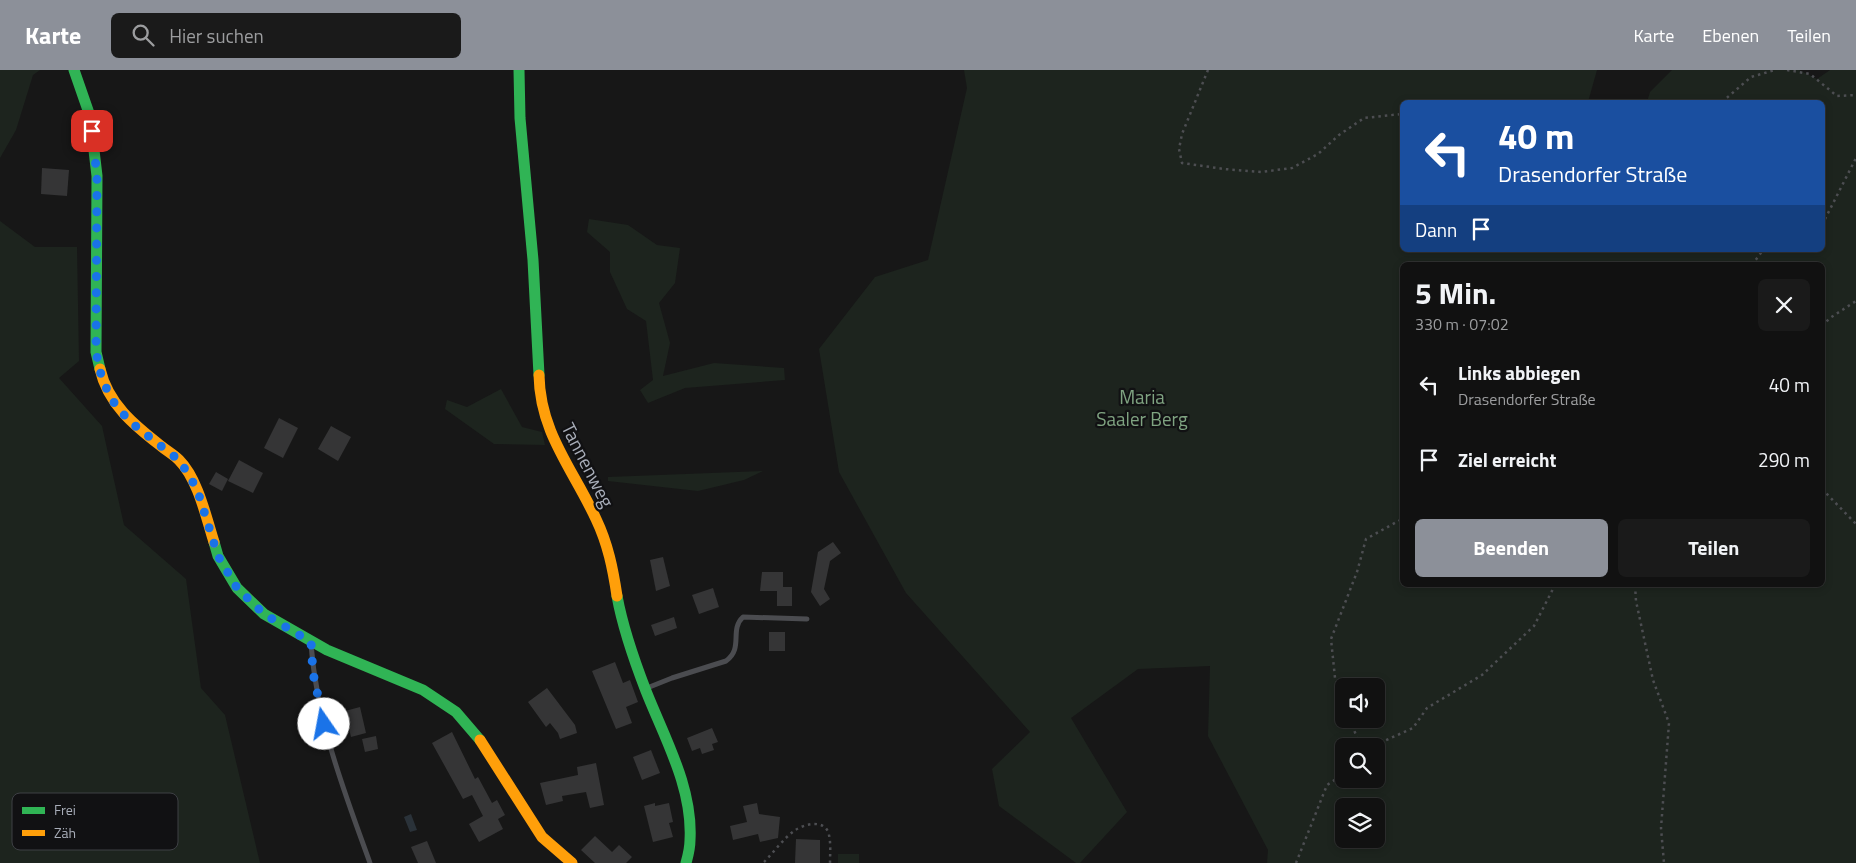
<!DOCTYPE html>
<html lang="de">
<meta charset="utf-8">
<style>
body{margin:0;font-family:"Titillium Web",sans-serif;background:#1a1a1a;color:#f1f3f6;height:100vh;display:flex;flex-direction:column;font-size:19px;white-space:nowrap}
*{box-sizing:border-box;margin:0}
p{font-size:16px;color:#9c9d9f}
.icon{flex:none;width:28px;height:28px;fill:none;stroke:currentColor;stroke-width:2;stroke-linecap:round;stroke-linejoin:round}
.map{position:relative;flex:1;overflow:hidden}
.details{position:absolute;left:1400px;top:192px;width:425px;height:325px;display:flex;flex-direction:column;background:#111;border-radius:8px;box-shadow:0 2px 8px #0003,0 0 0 1px #303131}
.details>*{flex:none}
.hud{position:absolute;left:1400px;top:30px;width:425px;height:152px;border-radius:8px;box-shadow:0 2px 8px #0003,0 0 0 1px #303131;background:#1a4fa0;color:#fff;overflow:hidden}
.buttons{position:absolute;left:1335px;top:608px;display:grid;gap:10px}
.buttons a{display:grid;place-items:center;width:50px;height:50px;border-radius:8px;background:#111;box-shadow:0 2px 8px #0003,0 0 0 1px #303131;font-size:25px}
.pin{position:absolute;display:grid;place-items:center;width:42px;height:42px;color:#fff;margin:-21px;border-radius:10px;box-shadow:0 2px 8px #0006}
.me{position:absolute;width:55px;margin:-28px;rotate:348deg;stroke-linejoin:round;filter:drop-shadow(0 0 4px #0008)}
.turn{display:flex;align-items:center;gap:18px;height:105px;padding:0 15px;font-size:22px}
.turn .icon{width:65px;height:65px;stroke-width:2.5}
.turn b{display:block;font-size:35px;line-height:42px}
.then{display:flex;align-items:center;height:48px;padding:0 15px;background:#0003;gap:10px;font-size:19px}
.round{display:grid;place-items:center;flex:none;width:52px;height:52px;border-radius:8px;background:#1a1a1a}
.overview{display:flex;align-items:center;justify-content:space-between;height:85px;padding:0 15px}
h1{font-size:30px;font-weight:700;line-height:38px}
.button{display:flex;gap:10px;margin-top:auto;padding:10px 15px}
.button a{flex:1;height:58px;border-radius:8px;background:#8c9099;color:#fff;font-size:20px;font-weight:700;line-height:58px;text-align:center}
.button a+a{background:#1a1a1a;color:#f1f3f6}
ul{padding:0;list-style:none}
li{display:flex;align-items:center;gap:15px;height:75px;padding:0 15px}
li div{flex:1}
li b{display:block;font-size:19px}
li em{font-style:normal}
header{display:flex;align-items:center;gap:30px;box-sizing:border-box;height:70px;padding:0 25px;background:#8c9099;color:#fff}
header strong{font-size:24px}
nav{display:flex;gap:28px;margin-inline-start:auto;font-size:18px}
.search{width:350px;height:45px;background:#1a1a1a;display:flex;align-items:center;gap:12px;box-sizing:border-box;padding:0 18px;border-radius:8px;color:#9c9d9f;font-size:19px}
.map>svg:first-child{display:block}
.green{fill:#1d241e;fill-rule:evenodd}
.water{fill:#2a3239}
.building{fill:#353536}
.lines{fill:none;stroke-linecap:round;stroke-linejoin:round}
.path{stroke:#4d4e52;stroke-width:2.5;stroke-dasharray:2.5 4;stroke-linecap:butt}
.lane{stroke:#4b4c50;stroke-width:5}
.fast{stroke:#30b455;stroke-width:11}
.slow{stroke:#ff9f0a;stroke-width:11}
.route{stroke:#1a73e8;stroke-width:9;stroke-dasharray:0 16.2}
.labels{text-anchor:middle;stroke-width:4.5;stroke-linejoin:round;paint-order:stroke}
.park-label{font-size:19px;fill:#7fa381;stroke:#111113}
.street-label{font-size:19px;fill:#a8adb8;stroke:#111113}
.key{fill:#111113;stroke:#3e4045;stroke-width:1}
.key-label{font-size:14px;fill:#a8adb8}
</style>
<header>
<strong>Karte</strong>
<div class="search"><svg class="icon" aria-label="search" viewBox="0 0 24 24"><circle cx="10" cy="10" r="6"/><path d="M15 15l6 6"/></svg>Hier suchen</div>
<nav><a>Karte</a><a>Ebenen</a><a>Teilen</a></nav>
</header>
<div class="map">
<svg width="1856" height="793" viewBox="0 0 1856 793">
<rect width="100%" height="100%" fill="#171717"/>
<g class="green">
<path d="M0,0H40L33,5L16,60L0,88Z"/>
<path d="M964,0H1597L1588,32H1402V180H1822V32H1647L1650,22L1672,0H1799L1817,9L1830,0H1856V793H1267L1268,780L1208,666L1210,596L1138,599L1071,648L1127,742L1080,793H1076L999,736L992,699L1030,662L906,523L839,402L819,279L875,207L928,190L967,18ZM1402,195H1822V515H1402ZM1344,616H1376V649H1344ZM1376,676V709H1344V676ZM1376,736V769H1344V736Z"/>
<path d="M589,149L628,155L657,175L680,178L675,213L659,233L670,273L663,306L714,293L784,298L785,310L685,318L648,333L640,320L653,310L646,251L627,239L610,202V182L587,162Z"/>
<path d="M0,151L35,177H77L79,291L59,308L102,356L124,455L186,509L201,618L225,645L260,793H0Z"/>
<path d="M501,319L522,357L542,362L545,375L494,374L445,339L447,330L467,337Z"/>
<path d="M763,401L744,410L698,421L608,411V407Z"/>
<rect x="838" y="784" width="21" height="9"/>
</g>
<path class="water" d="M411,744L417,760L410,762L404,747Z"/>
<g class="building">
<path d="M42,98L69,100L67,126L41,124Z"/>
<path d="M279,348L298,358L283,388L264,378Z"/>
<path d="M331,356L351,367L338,391L318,379Z"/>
<path d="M239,390L263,403L253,423L228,411Z"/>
<path d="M216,402L228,409L222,421L209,414Z"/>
<path d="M833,472L841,483L830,491L824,519L830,529L820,536L811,522L818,482Z"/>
<path d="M663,487L670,516L656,521L650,490Z"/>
<path d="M762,502H783V517H792V536H777V521H760Z"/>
<path d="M713,518L719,537L699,544L692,525Z"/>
<path d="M674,547L677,558L655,566L651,555Z"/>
<rect x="769" y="562" width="16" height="19"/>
<path d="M615,592L623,613L630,610L638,632L626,637L632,653L616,659L592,601Z"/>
<path d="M547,618L575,655L577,663L560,669L558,663L550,653L546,657L528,632Z"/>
<path d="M360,637L366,663L351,667L345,641Z"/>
<path d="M712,658L718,672L712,674L714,680L702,684L700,678L692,681L687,668Z"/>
<path d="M452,662L475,709L478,707L492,733L497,730L505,745L498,749L503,759L479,772L469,754L483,746L472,725L463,729L432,673Z"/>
<path d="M376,666L378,679L365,682L362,669Z"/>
<path d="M651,680L660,703L642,710L633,687Z"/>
<path d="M596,693L604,735L590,738L586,722L562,726L563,731L546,735L540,713L578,705L577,697Z"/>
<path d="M655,733V736L669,733L673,752L669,753L673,767L653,772L644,736Z"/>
<path d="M757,733L759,744L780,747L778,768L760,772L758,764L733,770L730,756L747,752L743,736Z"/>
<path d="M595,766L612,782L619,775L632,787L626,793H595L581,780Z"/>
<path d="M796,769L820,770V793H795Z"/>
<path d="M427,771L436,793H418L411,777Z"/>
</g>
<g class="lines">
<g class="path">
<path d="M1208,0L1182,64L1179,79L1182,93L1224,99L1261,102L1292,98L1318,84L1339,65L1364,48L1402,44"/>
<path d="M1787,0L1810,4L1837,26L1856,25"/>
<path d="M1722,32L1751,7L1775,0"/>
<path d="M1822,155L1856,88"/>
<path d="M1752,195L1763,180"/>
<path d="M1822,256L1830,248L1856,231"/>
<path d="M1822,419L1856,454"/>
<path d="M1635,515L1636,531L1653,610L1669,653L1661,758L1664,793"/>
<path d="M1344,632L1335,608L1331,569L1357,502L1366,469L1402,449"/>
<path d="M1350,649L1360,676"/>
<path d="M1376,678L1382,672L1413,658L1427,638L1482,605L1534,556L1555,515"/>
<path d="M764,792C774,782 783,769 794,761C805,753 826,749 829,765C831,774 830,784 830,793"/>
<path d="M1296,793L1327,715L1344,704"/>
</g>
<g class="lane">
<path d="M311,574C317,652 344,721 370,793"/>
<path d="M647,618L672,608L726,591C744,578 729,560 743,547L807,549"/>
</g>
<g class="fast">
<path d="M74,0L90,46L97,106L96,282L100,299"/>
<path d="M519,0L520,48L533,190L539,305"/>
<path d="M214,472L218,486L237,518L264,544L327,580L423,620L456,642L480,670"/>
<path d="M617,526C623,559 634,590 646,621C665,669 693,718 690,770C690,778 688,786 686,793"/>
</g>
<g class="slow">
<path d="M100,299C108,334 134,355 161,376C167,381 174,385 179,390C198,409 206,447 214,472"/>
<path d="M539,305C540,363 573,399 596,449C608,474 613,499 617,526"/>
<path d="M480,670L542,767L572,793"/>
</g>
</g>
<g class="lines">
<path class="route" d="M92,61L97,106L96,282L102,309L112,330L129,351L180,391L197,419L218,486L237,518L264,544L311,572L313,603L324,654"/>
</g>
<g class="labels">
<g class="park-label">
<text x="1142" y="334">Maria<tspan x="1142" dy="22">Saaler Berg</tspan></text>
</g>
<g class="street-label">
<text transform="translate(588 395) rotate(63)" y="7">Tannenweg</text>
</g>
</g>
<rect x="12" y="723" width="166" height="57" rx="8" class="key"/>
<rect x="22" y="737" width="23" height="7" fill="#30b455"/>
<rect x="22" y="760" width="23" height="6" fill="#ff9f0a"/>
<g class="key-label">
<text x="54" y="745">Frei</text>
<text x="54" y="768">Zäh</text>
</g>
</svg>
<div class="buttons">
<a><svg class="icon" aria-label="sound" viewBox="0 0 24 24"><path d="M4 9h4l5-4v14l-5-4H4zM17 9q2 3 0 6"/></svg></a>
<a><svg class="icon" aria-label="search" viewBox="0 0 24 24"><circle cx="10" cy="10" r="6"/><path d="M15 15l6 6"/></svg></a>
<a><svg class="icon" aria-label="layers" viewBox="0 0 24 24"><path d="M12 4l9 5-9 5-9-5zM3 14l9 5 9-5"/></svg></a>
</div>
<div class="pin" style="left:92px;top:61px;background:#d93025"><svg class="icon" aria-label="arrive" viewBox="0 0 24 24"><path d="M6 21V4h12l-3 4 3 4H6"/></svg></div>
<svg class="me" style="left:324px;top:654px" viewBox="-20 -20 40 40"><circle r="19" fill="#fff"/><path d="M0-13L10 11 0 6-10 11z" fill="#1a73e8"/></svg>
<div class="hud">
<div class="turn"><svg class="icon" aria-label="left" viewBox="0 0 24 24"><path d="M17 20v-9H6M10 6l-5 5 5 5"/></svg><div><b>40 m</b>Drasendorfer Straße</div></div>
<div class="then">Dann<svg class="icon" aria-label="arrive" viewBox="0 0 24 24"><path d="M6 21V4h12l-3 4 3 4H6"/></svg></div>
</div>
<section class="details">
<div class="overview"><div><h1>5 Min.</h1><p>330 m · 07:02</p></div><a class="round"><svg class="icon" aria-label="close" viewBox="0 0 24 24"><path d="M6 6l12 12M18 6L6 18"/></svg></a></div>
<ul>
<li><svg class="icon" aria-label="left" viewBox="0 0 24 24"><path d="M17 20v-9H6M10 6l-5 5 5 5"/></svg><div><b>Links abbiegen</b><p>Drasendorfer Straße</p></div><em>40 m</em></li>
<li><svg class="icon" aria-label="arrive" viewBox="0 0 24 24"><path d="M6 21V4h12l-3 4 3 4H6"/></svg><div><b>Ziel erreicht</b></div><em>290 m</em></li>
</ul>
<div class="button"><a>Beenden</a><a>Teilen</a></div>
</section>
</div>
